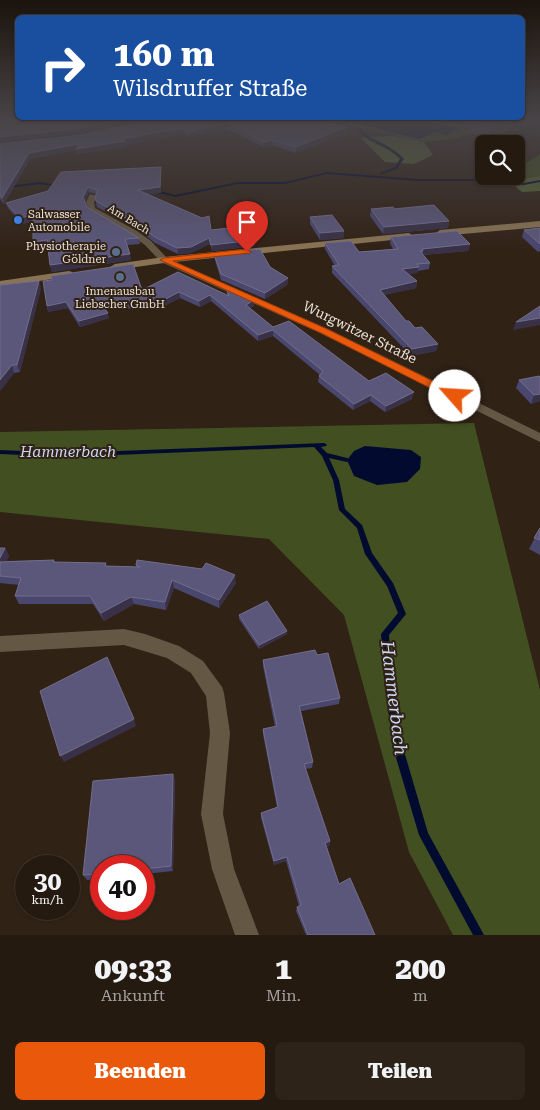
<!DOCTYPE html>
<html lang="de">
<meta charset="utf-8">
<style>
body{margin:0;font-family:"Roboto Serif",serif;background:#2d2319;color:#f1f3f6;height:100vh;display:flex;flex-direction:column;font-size:19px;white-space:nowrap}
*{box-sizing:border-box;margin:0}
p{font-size:16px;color:#a3a19f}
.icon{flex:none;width:28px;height:28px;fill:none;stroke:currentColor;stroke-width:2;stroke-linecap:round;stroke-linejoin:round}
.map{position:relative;height:935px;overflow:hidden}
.panel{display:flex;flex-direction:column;background:#251a10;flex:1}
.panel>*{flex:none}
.top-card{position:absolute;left:15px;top:15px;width:510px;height:105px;border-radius:8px;box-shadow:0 1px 4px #0004,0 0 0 1px #423830;background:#1a4fa0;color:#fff;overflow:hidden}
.controls{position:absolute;left:475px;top:135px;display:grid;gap:10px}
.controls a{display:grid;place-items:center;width:50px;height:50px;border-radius:8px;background:#251a10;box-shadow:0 1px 4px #0004,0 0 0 1px #423830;font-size:25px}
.speed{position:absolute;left:15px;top:855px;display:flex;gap:10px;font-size:25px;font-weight:700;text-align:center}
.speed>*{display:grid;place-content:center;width:65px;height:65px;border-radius:50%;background:#251a10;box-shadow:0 1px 4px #0004,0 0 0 1px #423830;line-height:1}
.speed small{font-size:12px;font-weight:400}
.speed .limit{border:8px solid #d22;background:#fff;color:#111}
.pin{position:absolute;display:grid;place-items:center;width:42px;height:42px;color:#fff;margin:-51px -21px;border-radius:50% 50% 50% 0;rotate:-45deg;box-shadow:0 0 5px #0007}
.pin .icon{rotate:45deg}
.me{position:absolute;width:55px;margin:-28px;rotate:296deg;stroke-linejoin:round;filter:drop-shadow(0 0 4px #0008)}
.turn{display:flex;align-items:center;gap:18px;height:105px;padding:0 15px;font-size:22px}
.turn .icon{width:65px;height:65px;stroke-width:2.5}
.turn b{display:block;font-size:35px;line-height:42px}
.eta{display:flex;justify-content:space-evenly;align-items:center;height:85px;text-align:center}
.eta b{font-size:30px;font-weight:800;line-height:35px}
.cta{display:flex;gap:10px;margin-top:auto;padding:10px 15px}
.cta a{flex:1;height:58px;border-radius:8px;background:#ea580c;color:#fff;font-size:20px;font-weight:800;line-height:58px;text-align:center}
.cta a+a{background:#2d2319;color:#f1f3f6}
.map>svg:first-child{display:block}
.green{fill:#414f21}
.forest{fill:#546433}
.water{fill:#020b2f}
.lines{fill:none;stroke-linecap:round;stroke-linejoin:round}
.stream{fill:#020b2f;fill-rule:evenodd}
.minor{fill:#645744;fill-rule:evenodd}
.tertiary{fill:#645744;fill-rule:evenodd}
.secondary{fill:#887354;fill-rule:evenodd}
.wall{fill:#4a476f}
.shaded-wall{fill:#393147}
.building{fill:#5b577b;stroke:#726d8a}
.route{fill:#ea580c;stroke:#983908}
.shop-dot{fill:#3f7fe0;stroke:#312216;stroke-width:2}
.service-dot{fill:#5c6f8a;stroke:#312216;stroke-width:2}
.labels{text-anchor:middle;stroke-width:4;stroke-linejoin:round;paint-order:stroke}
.far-poi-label{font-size:11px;fill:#ebe2da;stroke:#312216;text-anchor:start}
.far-street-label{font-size:11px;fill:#ebe2da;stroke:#312216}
.street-label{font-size:14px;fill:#ebe2da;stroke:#312216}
.water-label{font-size:15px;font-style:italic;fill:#cad8f4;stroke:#312216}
.near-water-label{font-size:18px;font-style:italic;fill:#cad8f4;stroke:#312216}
</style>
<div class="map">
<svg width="540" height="935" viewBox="0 0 540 935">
<rect width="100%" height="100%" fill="#312216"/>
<g class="green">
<path d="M330,119H522L495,139L471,134L452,139L424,142L330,121Z"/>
<path d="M540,154V176L509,181L508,176H516V163L528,162Z"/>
<path d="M474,423L540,690V935H453L409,852L344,615L269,539L0,512V432Z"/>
</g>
<g class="forest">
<path d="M394,136L424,142L433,155L414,164L385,162L362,139L365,137Z"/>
<path d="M540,176V191L522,192L509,181Z"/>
</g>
<g class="water">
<path d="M374,119H416L460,128L447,135L434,132L420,139L361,125Z"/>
<path d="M365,446L411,450L421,457L420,469L407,482L377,485L354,476L347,460L354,451Z"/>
</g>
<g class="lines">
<g class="stream">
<path d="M356,128H358C372,141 391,144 404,159L397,169L380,175V173L395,167L400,159C388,145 365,143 356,128Z"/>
<path d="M327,172L418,179H482L524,183L540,180V182L524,185L482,181H418L327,174L285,184H238L175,197L164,194H149L147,193L149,192H164L175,195L238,182H285Z"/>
<path d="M40,182L63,186L61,187L40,184L0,189V187Z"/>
<path d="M324,443L326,444L327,445L326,446L321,447L327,453L347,458L350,460L347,462L329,458L339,480L345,509L362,525L372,553L393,583L406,614L389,635L393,688L404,751L428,833L484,935H473L419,835L394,751L385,688L381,634L398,613L387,586L365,554L357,528L339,510L333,480L322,456L314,447L67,457L0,454V450L67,453Z"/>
</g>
<g class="minor">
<path d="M90,194L97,196L94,202L95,208L137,231L151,241L167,258V262H161L145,245L131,235L89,211L86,202Z"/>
<path d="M124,629L145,634L179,646L203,661L222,687L224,693L230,733L223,814L234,869L259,935H235L212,869L201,814L210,733L206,696L191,673L167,658L124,645L0,652V636Z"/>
</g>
<path class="tertiary" d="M164,257L328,329L540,433V442L320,333L161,262L159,260Z"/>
<g class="secondary">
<path d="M540,221V227L440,236L436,233L440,230Z"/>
<path d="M409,233L413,236L412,238L164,263L115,270L110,267L115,264L164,257Z"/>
<path d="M69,271L72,272V276L0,287V281Z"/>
</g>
</g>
<g class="wall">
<path d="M157,119H318L346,133L296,153L272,145L263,147L228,129L189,137L184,134L165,137L126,145V147L77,154L76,150L30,159L4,204L0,199V144L81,135Z"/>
<path d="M459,119H519L490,135L473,132Z"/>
<path d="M161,173V193L148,194L211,230L255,240V246L212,251L210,244L191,253L178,254L155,243L138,229L97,207L95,197L96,194L89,192L85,201L87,207L139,238L140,244L127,245L131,260L52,272L50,265L48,246L35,248L33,242V221L22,224L8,208L6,203Z"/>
<path d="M371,209H394L449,221L448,228L383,234L370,216Z"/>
<path d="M310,217L344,238L320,240L310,224Z"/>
<path d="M540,228V251L538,252L522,237L524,230Z"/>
<path d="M391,237L470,244L468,251L423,255L430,263L429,269L418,271L417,273L409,274L417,281L416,288L384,295L406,321L438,344L436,351L411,356L332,273V266H335L325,249V243L359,252L393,249L390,243Z"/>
<path d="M214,254L288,278L287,285L265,299L221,280L215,260Z"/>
<path d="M226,287L254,306L250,308L273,327L369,381L412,399L385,412L370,401L353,410L318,382L319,376L320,375L273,336L258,341L211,301L200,307L180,298L160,308L105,309L109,318L80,327L68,308L48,312L47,306L142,290L227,295Z"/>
<path d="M41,288L20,372L14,373L0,391Z"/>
<path d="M519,380L540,401L531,404L516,388Z"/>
<path d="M540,528V555L529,549Z"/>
<path d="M0,548H5L9,556L6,561L54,560L55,562L107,566L136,567V565L236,583L219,608L174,588L166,610L134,604L104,621L93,604H19L15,596L19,585L0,583Z"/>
<path d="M239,615L287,634L259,649L239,619Z"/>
<path d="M317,655L340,698L339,704L301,711L313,762L312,768L305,769L330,841L329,846L327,847L339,884L375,935H306L296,911L297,907L299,906L286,861L274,865L261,818V813L277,807L263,734V729L275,727L263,666V660Z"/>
<path d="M175,780L173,871L144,874V866H101V879L87,880L83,875Z"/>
</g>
<g class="shaded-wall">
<path d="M126,119H153L82,133L0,143V137Z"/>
<path d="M504,119H519L490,135L493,125Z"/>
<path d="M228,123V129L189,137V132Z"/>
<path d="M346,127V133L296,153V147Z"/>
<path d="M183,129L184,134L165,137L126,145V147L77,154L76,150L30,159L4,204L2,198L29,153L79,144L123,139L164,131Z"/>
<path d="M272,140V145L263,147V142Z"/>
<path d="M161,167V193L139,195L138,190Z"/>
<path d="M88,187L89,192L84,203L83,197Z"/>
<path d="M33,215L35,221L22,224L20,218Z"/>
<path d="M449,221L448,228L383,234L384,227Z"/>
<path d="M344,231V238L320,240V233Z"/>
<path d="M209,238L210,244L191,253L178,254L177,248Z"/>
<path d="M47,240L49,246L35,248L33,242Z"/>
<path d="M255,240V246L212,251L211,245Z"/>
<path d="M470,244L468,251L422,255L423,251L422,249Z"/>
<path d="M130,254L131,260L52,272L50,265Z"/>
<path d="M419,267L417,273L401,275L402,269Z"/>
<path d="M288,278L287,285L265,299V293Z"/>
<path d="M39,281L41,288L20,372L17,365Z"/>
<path d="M417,281L416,288L379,296L380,290Z"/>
<path d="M179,292L180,298L160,308V302Z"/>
<path d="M210,295L211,301L200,307L199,301Z"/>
<path d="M254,300V306L247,311L246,305Z"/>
<path d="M66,302L68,308L48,312L47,306Z"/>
<path d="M108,313L109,318L80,327L79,321Z"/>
<path d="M540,318V325L513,330L516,322Z"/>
<path d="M273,330V336L258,341V335Z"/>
<path d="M438,344L436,351L411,356L412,349Z"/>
<path d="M12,365L14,373L0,391V380Z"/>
<path d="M414,392L412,399L385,412L386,406Z"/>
<path d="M540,394V401L531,404L534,395Z"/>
<path d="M371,395L370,401L353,410L354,404Z"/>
<path d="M5,548L9,556L2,570L0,565V558Z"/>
<path d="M235,575L236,583L219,608V600Z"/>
<path d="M172,580L174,588L166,610L165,602Z"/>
<path d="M131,597L134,604L104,621L101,613Z"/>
<path d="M287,631V634L259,649V645Z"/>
<path d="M134,719L136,726L64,762L60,756Z"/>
<path d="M173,774L175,780L173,871L171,866Z"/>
<path d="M330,841L329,846L324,848L325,843Z"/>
<path d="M287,857L286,861L274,865V861Z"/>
</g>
<g class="building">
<path d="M0,119H126L81,128L0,137Z"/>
<path d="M157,119H318L346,127L296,147L272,140L263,142L228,123L189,132L183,129L164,131L123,139L125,141L76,149L79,144L29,153L2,198L0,195V144L81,135Z"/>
<path d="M472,119H504L493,125L475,122Z"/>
<path d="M161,167L160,187L138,190L202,218L209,216L211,230L247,226L255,240L211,245L209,238L191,247L177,248L155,237L137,224L96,201L95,197L98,190L88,187L83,197L87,207L139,238L125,239L130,254L50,265L47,240L33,242V215L20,218L6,203L48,191L61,172Z"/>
<path d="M434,205L449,221L384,227L371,209L393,207L394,209Z"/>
<path d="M332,215L344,231L320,233L310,217Z"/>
<path d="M540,228V244L524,230Z"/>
<path d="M457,231L470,244L422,249L423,251H420L430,263L417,264L419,267L402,269L417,281L380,290L406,321H409L415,328L422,327L438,344L412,349L332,266L339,265L325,243L351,241L359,252L398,249L391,237Z"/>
<path d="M260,249L270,267L288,278L265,293L221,274L214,254Z"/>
<path d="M133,264L142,290L178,272L229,296L226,287L254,300L246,305L273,327L289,321L369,381L386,373L414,392L386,406L371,395L354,404L319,376L323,371L273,330L258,335L210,295L199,301L179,292L160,302L101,303L108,313L79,321L66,302L47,306L43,281L52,280L51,276Z"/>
<path d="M39,281L17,365H12L0,380V285Z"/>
<path d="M540,306V318L516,322Z"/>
<path d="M539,376L540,377V394L534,395L519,380Z"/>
<path d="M540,528V540L534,538Z"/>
<path d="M0,548H5L0,558Z"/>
<path d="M54,560L53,562L106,563L105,566L140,567L136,565L137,560L202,569L206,563L235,575L219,600L172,580L165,602L131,597L101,613L90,596H15L21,578L0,576V562Z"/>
<path d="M267,601L287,631L259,645L239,615Z"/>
<path d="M315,650L317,655L328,653L340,698L299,706L313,762L304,764L330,841L325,843L339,884L350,878L375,935H308L297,907L301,905L287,857L274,861L261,813L278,807L263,729L277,726L263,660Z"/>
<path d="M107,657L134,719L60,756L40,691Z"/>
<path d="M173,774L171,866L144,869V866H101V874L83,875L93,781Z"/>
</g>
<linearGradient id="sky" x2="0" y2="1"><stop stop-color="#1b130c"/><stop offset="0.48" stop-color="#484447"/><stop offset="1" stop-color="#484447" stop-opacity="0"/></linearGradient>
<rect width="540" height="250" fill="url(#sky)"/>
<path class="route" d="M247,249L251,252L250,253L173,261L327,329L459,394V399H452L321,333L160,260L164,258Z"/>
<circle class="shop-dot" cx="18" cy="220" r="5"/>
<g class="service-dot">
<circle cx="116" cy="252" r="5"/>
<circle cx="120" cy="277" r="5"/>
</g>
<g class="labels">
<g class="far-poi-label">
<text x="28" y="218">Salwasser<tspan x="28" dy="13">Automobile</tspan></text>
<text x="106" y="250" text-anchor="end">Physiotherapie<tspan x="106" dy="13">Göldner</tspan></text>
<text x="120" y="295" text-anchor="middle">Innenausbau<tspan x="120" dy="13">Liebscher GmbH</tspan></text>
</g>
<g class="far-street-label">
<text transform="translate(129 219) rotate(31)" y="4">Am Bach</text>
</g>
<g class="street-label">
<text transform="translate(360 332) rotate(26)" y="5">Wurgwitzer Straße</text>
</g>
<g class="water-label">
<text x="68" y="457">Hammerbach</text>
</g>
<g class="near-water-label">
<text transform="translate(394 698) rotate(83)" y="6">Hammerbach</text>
</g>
</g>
</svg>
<div class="controls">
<a><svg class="icon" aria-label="search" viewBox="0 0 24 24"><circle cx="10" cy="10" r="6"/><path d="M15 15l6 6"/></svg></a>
</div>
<div class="speed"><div>30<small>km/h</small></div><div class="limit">40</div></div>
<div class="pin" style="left:247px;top:252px;background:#d93025"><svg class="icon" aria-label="arrive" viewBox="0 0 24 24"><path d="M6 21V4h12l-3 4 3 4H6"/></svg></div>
<svg class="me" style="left:455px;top:396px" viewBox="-20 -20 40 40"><circle r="19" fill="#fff"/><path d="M0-13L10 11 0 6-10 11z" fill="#ea580c"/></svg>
<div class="top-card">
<div class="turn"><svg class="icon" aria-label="right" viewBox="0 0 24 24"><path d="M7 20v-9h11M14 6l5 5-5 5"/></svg><div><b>160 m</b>Wilsdruffer Straße</div></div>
</div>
</div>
<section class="panel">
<div class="eta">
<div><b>09:33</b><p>Ankunft</p></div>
<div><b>1</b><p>Min.</p></div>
<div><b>200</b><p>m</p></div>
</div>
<div class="cta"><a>Beenden</a><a>Teilen</a></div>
</section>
